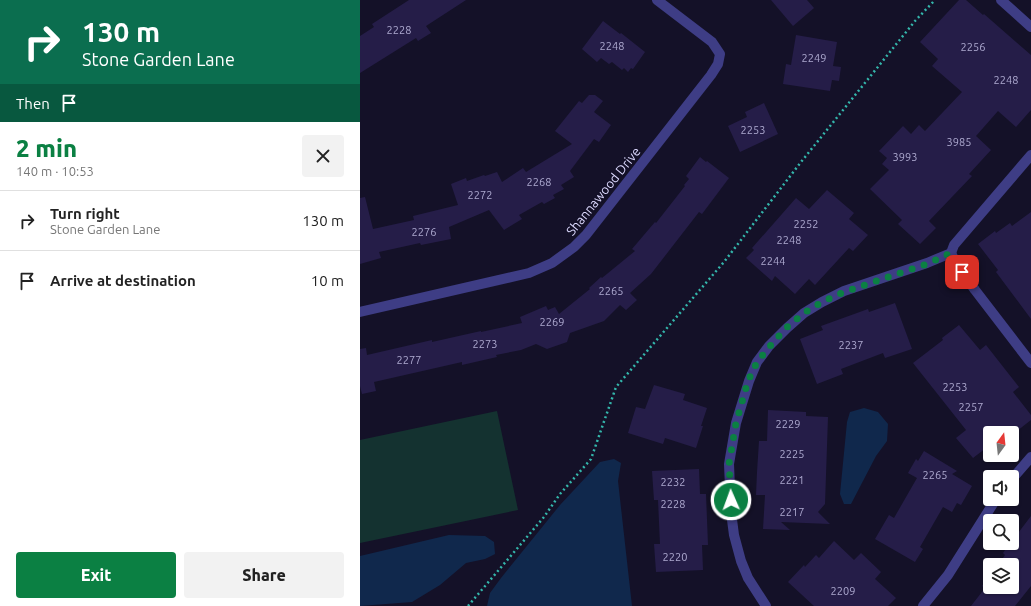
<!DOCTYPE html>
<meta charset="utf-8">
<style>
body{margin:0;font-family:Ubuntu,sans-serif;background:#f2f2f2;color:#222;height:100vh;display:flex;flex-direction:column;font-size:15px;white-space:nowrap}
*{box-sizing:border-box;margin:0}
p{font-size:13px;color:#767676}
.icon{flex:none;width:22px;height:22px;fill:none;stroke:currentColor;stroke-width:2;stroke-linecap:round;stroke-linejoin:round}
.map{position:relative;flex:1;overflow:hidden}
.sheet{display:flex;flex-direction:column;background:#fff;width:360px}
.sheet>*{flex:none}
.guide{background:#0b6e4f;color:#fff;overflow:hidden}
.needle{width:26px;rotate:15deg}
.fabs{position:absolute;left:623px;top:426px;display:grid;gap:8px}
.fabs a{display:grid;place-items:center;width:36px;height:36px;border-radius:4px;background:#fff;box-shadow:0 1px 3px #0004;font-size:20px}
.pin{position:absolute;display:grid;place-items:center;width:34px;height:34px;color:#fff;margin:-17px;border-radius:8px;box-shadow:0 2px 6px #0006}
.me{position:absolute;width:44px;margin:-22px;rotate:358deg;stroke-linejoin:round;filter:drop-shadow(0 0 3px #0008)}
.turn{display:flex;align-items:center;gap:14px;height:84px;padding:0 16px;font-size:18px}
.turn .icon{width:52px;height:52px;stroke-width:2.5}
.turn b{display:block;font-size:28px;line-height:34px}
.then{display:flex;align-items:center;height:38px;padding:0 16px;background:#0003;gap:8px;font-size:15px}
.round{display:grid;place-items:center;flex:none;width:42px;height:42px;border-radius:4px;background:#f2f2f2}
.overview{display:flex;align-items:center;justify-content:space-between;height:68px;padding:0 16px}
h1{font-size:24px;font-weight:800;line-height:30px;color:#0b8043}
.cta{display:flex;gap:8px;margin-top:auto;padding:8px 16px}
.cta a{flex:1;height:46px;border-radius:4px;background:#0b8043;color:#fff;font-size:16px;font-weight:800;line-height:46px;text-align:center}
.cta a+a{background:#f2f2f2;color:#222}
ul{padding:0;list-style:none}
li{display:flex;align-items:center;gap:12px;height:60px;padding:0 16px;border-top:1px solid #e0e0e0}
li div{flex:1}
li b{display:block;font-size:15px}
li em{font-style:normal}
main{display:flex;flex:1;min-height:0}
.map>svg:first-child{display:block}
.green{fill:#143230}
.water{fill:#10284c}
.building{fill:#251d48}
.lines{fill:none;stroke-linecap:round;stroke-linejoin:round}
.path{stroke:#34b7ac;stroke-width:2.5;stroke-dasharray:2 3;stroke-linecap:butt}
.minor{stroke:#3e3d85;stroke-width:10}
.route{stroke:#0b8043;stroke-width:7;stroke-dasharray:0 12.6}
.labels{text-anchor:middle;stroke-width:3;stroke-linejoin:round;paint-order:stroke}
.number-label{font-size:11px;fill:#aeaad0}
.street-label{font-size:13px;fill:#dcd9fe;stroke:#141128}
</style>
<main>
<section class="sheet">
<div class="guide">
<div class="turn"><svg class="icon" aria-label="right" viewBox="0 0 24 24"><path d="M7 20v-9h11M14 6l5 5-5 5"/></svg><div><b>130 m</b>Stone Garden Lane</div></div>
<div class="then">Then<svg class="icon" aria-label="arrive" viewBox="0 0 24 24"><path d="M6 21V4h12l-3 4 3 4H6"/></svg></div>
</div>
<div class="overview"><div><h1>2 min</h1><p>140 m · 10:53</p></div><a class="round"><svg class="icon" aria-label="close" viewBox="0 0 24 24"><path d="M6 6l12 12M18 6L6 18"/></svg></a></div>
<ul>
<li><svg class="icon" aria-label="right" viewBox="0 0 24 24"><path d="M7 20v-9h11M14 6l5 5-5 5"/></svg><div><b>Turn right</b><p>Stone Garden Lane</p></div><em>130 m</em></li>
<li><svg class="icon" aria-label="arrive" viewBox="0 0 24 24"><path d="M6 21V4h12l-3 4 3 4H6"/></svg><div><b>Arrive at destination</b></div><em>10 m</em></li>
</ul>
<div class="cta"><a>Exit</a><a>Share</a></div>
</section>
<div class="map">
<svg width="671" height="606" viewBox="0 0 671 606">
<rect width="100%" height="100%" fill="#141128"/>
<path class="green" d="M137,411L158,510L0,543V440Z"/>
<g class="water">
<path d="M504,408L518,412L528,424L527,441L516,456L491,504H484L480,494L487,422L490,412Z"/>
<path d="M254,459L261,463L258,481L272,606H127L130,593L141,578L200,505L240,462Z"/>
<path d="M89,535L125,536L134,542L135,554L125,559L106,563L80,585L52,602L0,606V556Z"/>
</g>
<g class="building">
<path d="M49,0H106L66,26L71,33L58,41L56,38L0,73V36L14,27L12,24Z"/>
<path d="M411,0H447L454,8L433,26Z"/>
<path d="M599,0H606L623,15L624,14L671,55V110L656,127L638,111L616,136L631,150L609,174L612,176L569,221L576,228L560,244L538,224L542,220L510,189L529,170L522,164L527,158L519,151L543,126L551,134L559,125L565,131L602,92L572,66L578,59L560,42Z"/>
<path d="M243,21L260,34L261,33L285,52L273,69L271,68L268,72L264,68L262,70L252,62L249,64L241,58L237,62L222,49Z"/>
<path d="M436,35L477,42L473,66L481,67L479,81L472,80L470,91L423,84L426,64L431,65Z"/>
<path d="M229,95H235L243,101L234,112L251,125L239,142L234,139L210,171L214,177L201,185L204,189L193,195L195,198L184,204L182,202L159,215L162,219L144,230L129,210L89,227L91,239L61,245L60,243L19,252L21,258L0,264V198L5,197L13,229L54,220L53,216L98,205L91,184L106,178L107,181L124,175L125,176L137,172L142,182L163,168L166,172L212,144L195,131L219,101L222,103Z"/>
<path d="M404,103L418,134L380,152L368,126L387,117L385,112Z"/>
<path d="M340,157L346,162L347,161L369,178L342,214L339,212L291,274L270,293L277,300L266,310L260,305L244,321L210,333L207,342L187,349L176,344L161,350L136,355L137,357L102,365V362L14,382L16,391L2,394L0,386V349L6,348L7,355L72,340V342L121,331V332L162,323L160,317L186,306L188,310L195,307L199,314L230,289L229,288L241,277L242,278L275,251L272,249L295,222L296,223L325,186L324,185L329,179L326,176Z"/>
<path d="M467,190L494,213L489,219L508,235L493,251L489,248L455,285L449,279L435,294L415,276L412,281L386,258L394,250L392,248L436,198L449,209Z"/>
<path d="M671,212V319L636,272L638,270L618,244L635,231L636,233L650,223L652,226Z"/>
<path d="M535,303L552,349L525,358L523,353L481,369L483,374L457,384L440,339L463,330L461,326L508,309L509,312Z"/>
<path d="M599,325L620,350L626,345L659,387L653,392L671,415V420L652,435V427L645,433H630V445L613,458L596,438L606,430L553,363L583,340L582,338Z"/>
<path d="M294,385L325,394L323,400L347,408L341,426H343L336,448L305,438L303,444L268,433L276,407L285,409Z"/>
<path d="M408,410L446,412V416L468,417L465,504L458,512L470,524L421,522L430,530L403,529L405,495H396L397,472L399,441H407Z"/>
<path d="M564,451L597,471L592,474L612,486L601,505L597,503L592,512L583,507L560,547L563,549L555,562L515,539L529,515L534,518L557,478L548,473L556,459L558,461Z"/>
<path d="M339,469L340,494H346L348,545H342L343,570L296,572L294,544H300L298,500H294L292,471Z"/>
<path d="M671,516V586L655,606H611L625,588L622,586L630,575V587H652V565H638L645,555L643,553L650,543H652V541Z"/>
<path d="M474,541L494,560L501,553L521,572L515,579L536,598L528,606H454L428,582L444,565L445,567L456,555L459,558Z"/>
</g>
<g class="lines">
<path class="path" d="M108,606L184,517L200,494L231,459L256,387L364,262L441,162L555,21L575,0"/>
<g class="minor">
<path d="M641,0L671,27"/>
<path d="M591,253L596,263L615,290L671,363"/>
<path d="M591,253L594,245L671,155"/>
<path d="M0,312L169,273L192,263L214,247L226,235L351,75L358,64L360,54L352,42L297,0"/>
<path d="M652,479L671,457"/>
<path d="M406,606L388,578L381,561L374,535L371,512L369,464L376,423L389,381L397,362L409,346L427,328L444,313L462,302L484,291L567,263L591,253"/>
<path d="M563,606L588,575L636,499"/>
</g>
</g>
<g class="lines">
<path class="route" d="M371,500L369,464L376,423L388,381L397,362L410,346L426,328L444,313L462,302L484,292L567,264L591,253L602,272"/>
</g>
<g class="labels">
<g class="number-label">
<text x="39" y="34">2228</text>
<text x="252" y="50">2248</text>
<text x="613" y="51">2256</text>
<text x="454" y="62">2249</text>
<text x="646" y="84">2248</text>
<text x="393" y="134">2253</text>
<text x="599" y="146">3985</text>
<text x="545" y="161">3993</text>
<text x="179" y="186">2268</text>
<text x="120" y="199">2272</text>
<text x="446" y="228">2252</text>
<text x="64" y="236">2276</text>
<text x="429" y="244">2248</text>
<text x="413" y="265">2244</text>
<text x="251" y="295">2265</text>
<text x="192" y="326">2269</text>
<text x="125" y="348">2273</text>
<text x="491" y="349">2237</text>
<text x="49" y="364">2277</text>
<text x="595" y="391">2253</text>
<text x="611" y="411">2257</text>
<text x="428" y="428">2229</text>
<text x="432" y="458">2225</text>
<text x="575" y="479">2265</text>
<text x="432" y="484">2221</text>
<text x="313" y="486">2232</text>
<text x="313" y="508">2228</text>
<text x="432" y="516">2217</text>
<text x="315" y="561">2220</text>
<text x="483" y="595">2209</text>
</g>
<g class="street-label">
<text transform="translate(243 191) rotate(-51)" y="5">Shannawood Drive</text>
</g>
</g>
</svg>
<div class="fabs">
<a><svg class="needle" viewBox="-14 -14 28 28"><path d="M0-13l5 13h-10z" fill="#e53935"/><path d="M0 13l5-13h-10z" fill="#767676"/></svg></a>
<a><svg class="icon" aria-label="sound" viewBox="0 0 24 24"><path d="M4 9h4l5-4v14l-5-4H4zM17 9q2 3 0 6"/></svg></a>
<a><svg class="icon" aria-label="search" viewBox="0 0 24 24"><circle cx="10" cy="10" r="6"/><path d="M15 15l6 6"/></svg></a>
<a><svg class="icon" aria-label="layers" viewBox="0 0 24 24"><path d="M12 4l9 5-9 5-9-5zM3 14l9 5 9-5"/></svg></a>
</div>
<div class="pin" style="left:602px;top:272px;background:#d93025"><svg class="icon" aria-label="arrive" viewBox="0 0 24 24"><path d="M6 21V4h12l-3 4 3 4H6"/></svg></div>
<svg class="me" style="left:371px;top:500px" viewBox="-20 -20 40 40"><circle r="17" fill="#0b8043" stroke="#fff" stroke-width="3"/><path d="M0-11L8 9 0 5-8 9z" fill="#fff"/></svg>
</div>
</main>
